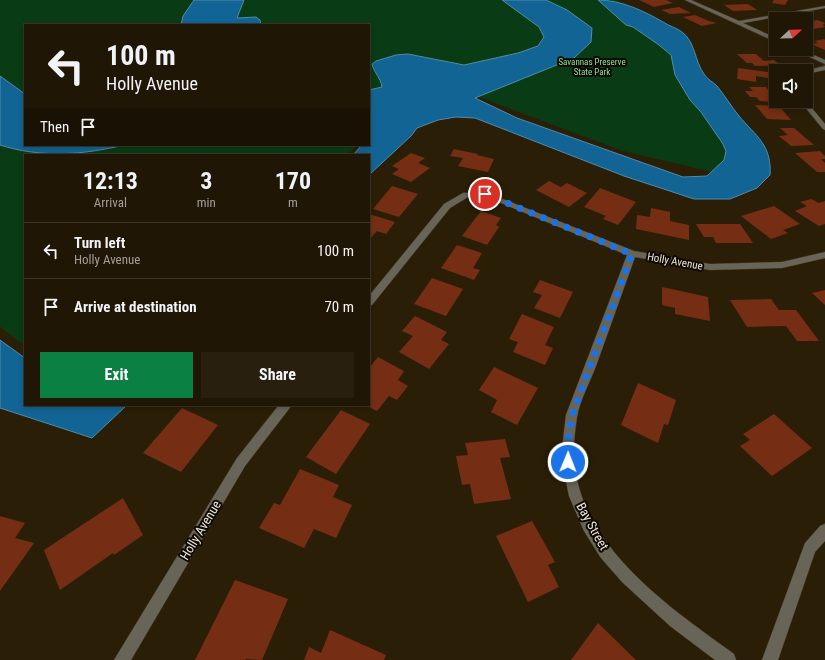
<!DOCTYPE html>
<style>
body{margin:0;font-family:"Roboto Condensed",sans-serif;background:#281f0f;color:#f1f3f6;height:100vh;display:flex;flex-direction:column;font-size:15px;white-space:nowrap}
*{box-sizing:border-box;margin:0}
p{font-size:13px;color:#a29f9a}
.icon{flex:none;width:22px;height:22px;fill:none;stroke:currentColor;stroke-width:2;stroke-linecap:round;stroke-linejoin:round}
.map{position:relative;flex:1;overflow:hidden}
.panel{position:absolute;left:24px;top:154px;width:346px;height:252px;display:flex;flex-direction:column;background:#201605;border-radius:0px;box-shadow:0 2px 6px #0003,0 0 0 1px #3d3527}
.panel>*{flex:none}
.top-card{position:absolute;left:24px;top:24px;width:346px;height:122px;border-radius:0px;box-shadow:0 2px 6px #0003,0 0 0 1px #3d3527;background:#201605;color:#f1f3f6;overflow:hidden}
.needle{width:26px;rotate:68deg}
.controls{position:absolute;left:769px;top:12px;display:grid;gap:8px}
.controls a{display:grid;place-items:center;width:44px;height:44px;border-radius:0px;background:#201605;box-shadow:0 2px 6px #0003,0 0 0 1px #3d3527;font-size:20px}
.pin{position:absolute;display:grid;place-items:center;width:34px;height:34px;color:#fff;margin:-17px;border:2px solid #fff;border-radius:50%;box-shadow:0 1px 4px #0007}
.me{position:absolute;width:44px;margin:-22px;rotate:1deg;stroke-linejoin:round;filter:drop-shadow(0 0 3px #0008)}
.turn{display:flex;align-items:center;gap:14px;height:84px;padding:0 16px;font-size:18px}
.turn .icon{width:52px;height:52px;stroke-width:2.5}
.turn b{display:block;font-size:28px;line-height:34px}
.then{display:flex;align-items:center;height:38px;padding:0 16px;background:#0003;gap:8px;font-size:15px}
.eta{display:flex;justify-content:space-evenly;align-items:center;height:68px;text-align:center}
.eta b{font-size:24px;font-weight:700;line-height:28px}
.primary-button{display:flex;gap:8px;margin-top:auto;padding:8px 16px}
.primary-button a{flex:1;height:46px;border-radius:0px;background:#0b8043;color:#fff;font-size:16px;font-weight:700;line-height:46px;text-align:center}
.primary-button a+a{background:#281f0f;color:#f1f3f6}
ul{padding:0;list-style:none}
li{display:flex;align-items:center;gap:12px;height:56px;padding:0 16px;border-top:1px solid #3d3527}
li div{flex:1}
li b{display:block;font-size:15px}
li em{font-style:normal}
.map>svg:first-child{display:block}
.green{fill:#093b14}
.water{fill:#116494;stroke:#538ba8}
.building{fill:#752e14}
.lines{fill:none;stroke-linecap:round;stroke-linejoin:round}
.minor-casing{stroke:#453a24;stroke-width:1}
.minor{fill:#696458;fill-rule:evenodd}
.route{stroke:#1a73e8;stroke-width:7;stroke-dasharray:0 12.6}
.labels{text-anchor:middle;stroke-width:4;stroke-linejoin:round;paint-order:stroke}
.far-park-label{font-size:9px;fill:#8ce295;stroke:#0e0902}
.street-label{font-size:11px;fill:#ede5d7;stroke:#0e0902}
.near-street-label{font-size:13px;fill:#ede5d7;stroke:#0e0902}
</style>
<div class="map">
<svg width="825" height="660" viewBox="0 0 825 660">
<rect width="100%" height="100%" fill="#2a1e07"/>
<path class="green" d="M0,0H618L737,113L733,177L623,151L447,85L369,109V25H25V145H358L347,155H25V346L0,327Z"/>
<g class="water">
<path d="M194,0H244L237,18L256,17L260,20L261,25H181L183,16Z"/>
<path d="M502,0H546L567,10L592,28L591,42L574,58L475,98L517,118L683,177L707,176L724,160L726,151L723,144L701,112L690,100L675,75L671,55L659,45L633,27L626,25L598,0C621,0 644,11 663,22C669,26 677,28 682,32C695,41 695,62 704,74C707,79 713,82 717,86C725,96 731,106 739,116C756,136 772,145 770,175L757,188L730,199H694L624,176L475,118L456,117L438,120L417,128L411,136L369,175V155H353L362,145H369V90L382,87C381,78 374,73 372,64L376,61L396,55L408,54L464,65L518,53L538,46L544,37L539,27Z"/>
<path d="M0,76L25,94V145H124C83,155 40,158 0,145Z"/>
<path d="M0,340L25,358V405H127L92,438L0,408Z"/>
</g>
<g class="building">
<path d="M639,0H666L673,3L654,7Z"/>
<path d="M774,0H788L785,5L772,3Z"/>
<path d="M748,4L757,10L733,11L724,5Z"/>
<path d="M679,7L691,13L670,14L661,10Z"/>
<path d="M695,15L709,21L717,23L702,26L683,17Z"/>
<path d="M817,20L825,23L823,25L825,27L814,29L806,26V22Z"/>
<path d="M824,39L825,40V50L811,44L818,43L814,41Z"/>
<path d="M737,54H756L764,61L774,60L780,65L755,66L752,63H747Z"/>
<path d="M738,68L768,72V78L756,76V82L737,79Z"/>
<path d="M749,87H766L776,99V102L760,101L756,97H750L745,91H753Z"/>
<path d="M755,105L779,106L791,120L767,119Z"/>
<path d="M780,128H794L814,145L791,146L779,136L788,135Z"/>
<path d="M454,149L478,154L477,155L494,159L488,172L458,166L463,158L450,156Z"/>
<path d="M820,151L825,156V159H821L825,163V172H817L795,153Z"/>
<path d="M411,153L425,158L418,163L430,168L411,182L392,174L399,169L392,166Z"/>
<path d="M549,181L561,187L567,183L587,193L569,207L536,190Z"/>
<path d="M392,186L418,194L399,217L373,209Z"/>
<path d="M600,188L636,202L618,225L603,219L606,216L584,207Z"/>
<path d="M811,199L819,203L825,201V224L819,226L795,211L807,206L800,202Z"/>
<path d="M774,206L800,224L783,230L788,233L771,239L741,216Z"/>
<path d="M651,208L670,212V221L689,225V240L636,229L637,215L650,217Z"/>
<path d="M481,211L501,218L496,225L499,227L487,245L462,236Z"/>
<path d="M369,214L395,222L386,234L377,231L369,240Z"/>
<path d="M696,224H740L753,243H716L713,237H704Z"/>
<path d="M457,245L482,253L473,268L480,270L474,280L441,268Z"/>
<path d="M432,278L463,289L446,316L414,304Z"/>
<path d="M540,280L573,292L560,318L534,308L542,295L533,292Z"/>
<path d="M662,287L708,297L710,321L675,314V308L662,305Z"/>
<path d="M825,290V305L812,293Z"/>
<path d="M771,299L779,310H796L819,341H797L786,326L747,327L730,300Z"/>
<path d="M522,314L554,327L545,345L553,348L545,365L513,352L518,342L509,339Z"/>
<path d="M415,316L447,332L441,340L449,344L429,369L399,352L413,336L402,331Z"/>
<path d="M378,357L404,371L398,380L408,386L397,400L389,396L377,411L365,405H369V368Z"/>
<path d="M494,367L538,388L517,425L491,412L497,400L479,390Z"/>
<path d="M638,383L676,400L668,425L664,424L658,443L621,425Z"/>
<path d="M182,408L218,425L181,472L143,453Z"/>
<path d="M341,410L370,424L336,474L306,457Z"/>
<path d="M774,414L812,448L772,476L740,446L750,440L743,434Z"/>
<path d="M505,439L510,457L500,458L511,499L474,504L470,484L462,485L456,456L468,455L465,443Z"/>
<path d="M300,469L339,485L333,497L352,505L336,538L314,529L304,548L259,528L274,503L280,505Z"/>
<path d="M123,498L143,535L114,555L113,553L60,590L44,550Z"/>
<path d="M0,516L25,523L15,538L34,543L0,591Z"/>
<path d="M532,521L555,562L548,565L559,587L528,602L496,536Z"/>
<path d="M235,580L288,599L262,660L246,659L245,660H195Z"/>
<path d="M598,623L636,660H571Z"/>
<path d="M330,630L386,655L384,660H304L309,647L321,653Z"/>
</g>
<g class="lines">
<defs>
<g id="minor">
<path d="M685,0H691L739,21L825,6V8L743,23L776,38V42Z"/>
<path d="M793,49H800L825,60V64Z"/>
<path d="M825,66V70L806,74V71H804Z"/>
<path d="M800,101H806L825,124V130L823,129Z"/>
<path d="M485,192L634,251L710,264L782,262L825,252V258L782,268L710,270L635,257C622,293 609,330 596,366C590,382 580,400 577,417C575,431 573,445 574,459C580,547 669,607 734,654L736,660H715L670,626L622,582L601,558L584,531L569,496L561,457L566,415L627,255L484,196L468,197L450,208L372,305L369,306V296L444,204L463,193Z"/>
<path d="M279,405H292L245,466L131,660H114L237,458Z"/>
<path d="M825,524V541L815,552L778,660H762L805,543L820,526Z"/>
</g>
</defs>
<use href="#minor" class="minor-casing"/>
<use href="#minor" class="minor"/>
</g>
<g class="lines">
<path class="route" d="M485,194L632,254L572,415L568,440V462"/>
</g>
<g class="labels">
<g class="far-park-label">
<text x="592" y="65">Savannas Preserve<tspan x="592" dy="10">State Park</tspan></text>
</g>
<g class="street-label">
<text transform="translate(675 261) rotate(10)" y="4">Holly Avenue</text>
</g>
<g class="near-street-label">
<text transform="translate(593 526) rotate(61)" y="5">Bay Street</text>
<text transform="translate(200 530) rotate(-59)" y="5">Holly Avenue</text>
</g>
</g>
</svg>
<div class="controls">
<a><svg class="needle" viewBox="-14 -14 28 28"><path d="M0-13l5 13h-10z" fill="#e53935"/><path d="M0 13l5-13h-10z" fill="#a29f9a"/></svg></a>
<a><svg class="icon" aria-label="sound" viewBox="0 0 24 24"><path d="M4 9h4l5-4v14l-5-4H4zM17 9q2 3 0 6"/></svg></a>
</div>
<div class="pin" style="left:485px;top:194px;background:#d93025"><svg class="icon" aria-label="arrive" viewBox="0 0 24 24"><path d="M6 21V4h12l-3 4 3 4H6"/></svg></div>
<svg class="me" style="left:568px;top:462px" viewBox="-20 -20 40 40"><circle r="17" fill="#1a73e8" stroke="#fff" stroke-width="3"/><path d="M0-11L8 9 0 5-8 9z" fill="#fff"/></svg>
<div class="top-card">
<div class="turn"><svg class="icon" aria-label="left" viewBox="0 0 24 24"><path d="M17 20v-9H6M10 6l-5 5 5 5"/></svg><div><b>100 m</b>Holly Avenue</div></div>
<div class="then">Then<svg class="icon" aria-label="arrive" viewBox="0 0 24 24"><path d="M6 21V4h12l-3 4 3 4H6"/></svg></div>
</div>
<section class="panel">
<div class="eta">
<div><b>12:13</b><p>Arrival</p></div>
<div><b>3</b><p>min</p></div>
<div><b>170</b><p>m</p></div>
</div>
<ul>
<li><svg class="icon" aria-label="left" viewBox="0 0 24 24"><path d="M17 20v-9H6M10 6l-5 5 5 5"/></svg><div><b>Turn left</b><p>Holly Avenue</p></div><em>100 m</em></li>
<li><svg class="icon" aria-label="arrive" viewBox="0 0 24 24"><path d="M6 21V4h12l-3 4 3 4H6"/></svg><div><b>Arrive at destination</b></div><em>70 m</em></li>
</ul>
<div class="primary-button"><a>Exit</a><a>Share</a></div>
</section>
</div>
